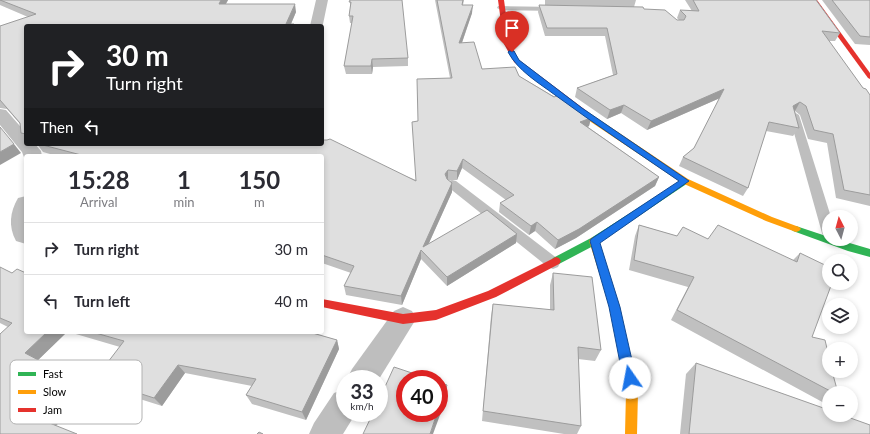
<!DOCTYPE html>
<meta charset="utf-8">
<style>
body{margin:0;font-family:Lato,sans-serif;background:#f2f2f3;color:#2b2b33;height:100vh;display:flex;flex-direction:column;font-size:15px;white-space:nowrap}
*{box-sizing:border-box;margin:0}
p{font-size:13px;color:#7c7c81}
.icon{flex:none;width:22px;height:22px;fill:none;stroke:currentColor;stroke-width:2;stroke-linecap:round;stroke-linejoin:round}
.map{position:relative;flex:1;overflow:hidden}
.sheet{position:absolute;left:24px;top:154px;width:300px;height:180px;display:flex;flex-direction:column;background:#fff;border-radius:4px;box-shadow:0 2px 6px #0003}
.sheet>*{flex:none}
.guide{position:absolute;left:24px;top:24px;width:300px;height:122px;border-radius:4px;box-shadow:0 2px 6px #0003;background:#202124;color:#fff;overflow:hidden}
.needle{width:26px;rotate:354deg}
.fabs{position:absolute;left:822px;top:210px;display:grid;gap:8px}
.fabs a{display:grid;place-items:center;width:36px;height:36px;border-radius:50%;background:#fff;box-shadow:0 2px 6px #0003;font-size:20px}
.speed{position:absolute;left:336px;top:370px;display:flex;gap:8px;font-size:20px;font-weight:700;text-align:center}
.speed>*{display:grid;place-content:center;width:52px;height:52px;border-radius:50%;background:#fff;box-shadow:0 2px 6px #0003;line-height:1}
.speed small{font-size:10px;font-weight:400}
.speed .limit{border:6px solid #d22;background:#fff;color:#111}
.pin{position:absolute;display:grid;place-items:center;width:34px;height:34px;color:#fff;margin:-41px -17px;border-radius:50% 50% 50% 0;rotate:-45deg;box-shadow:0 0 4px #0007}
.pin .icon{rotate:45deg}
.me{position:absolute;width:44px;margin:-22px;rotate:348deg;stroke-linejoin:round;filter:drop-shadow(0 0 3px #0008)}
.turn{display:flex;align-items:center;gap:14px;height:84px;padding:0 16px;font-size:18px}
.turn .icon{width:52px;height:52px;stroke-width:2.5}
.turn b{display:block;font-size:28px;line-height:34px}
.then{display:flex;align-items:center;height:38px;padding:0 16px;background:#0003;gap:8px;font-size:15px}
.eta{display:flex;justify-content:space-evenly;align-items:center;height:68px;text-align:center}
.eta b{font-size:24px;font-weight:700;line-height:28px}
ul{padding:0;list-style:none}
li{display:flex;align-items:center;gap:12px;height:52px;padding:0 16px;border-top:1px solid #e1e1e2}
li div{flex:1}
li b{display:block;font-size:15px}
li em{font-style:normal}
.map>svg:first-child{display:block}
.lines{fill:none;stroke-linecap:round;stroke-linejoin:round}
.lane{fill:#bebebe;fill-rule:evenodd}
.street{fill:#bebebe;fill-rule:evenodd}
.fast{fill:#30b455;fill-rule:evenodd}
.slow{fill:#ff9f0a;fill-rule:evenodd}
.jam{fill:#e5322d;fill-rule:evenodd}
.wall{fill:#c0c0c0}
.shaded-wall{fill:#9c9c9c}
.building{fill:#dfdfdf;stroke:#9c9c9c}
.route{fill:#1a73e8;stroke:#114b97}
.key{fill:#fff;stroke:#b2b2b2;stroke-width:1}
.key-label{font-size:11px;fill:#000}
</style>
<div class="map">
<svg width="870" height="434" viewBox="0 0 870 434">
<rect width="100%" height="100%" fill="#fff"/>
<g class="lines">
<g class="lane">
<path d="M498,6L556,7L560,9L556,11L501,10L497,8Z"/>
<path d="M794,112L799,115L831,217H829V238L824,237L822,233L789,115Z"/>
<path d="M452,180L456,181L558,259L560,263L558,267L553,269L548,267L448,187L446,184L448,181Z"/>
</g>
<g class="street">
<path d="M316,0H328L322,29V26H310Z"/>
<path d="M0,109L6,110L26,133V144H35L41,151L42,156H26L25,160L22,152L0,125Z"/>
<path d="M26,196V244L16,241C8,226 10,212 18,198Z"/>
<path d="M403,307L412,311L416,319L379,379H347L352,369L394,311Z"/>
<path d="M345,389V413H356L343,434H309L314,423L334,393Z"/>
</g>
<g class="fast">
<path d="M685,178L689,181L688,183L597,244L559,264H553L551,261L553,258L591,238Z"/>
<path d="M796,226L829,237V239H836L870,249V257L848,251L793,231L791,229L793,227Z"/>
</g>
<g class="slow">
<path d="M582,112H588L688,179L772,217L799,227L801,229L799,231L796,232L766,221L682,183L582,116Z"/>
<path d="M594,237L597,238L599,241L620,307L638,392L637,434H625L626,392L610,307L589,241L591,238Z"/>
</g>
<g class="jam">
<path d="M498,0H504L510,44L519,60L588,112V116H582L514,62L504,44Z"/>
<path d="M811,0H817L870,73V79L868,78Z"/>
<path d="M556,257L559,258L561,261L559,264L496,297L436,320L403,324L322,307V299L403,314L436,310L488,291Z"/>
</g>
</g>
<g class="wall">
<path d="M0,0H228L226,4L296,12L291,24H294V26H26V141L21,133L20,124L7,109L0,108V26L28,17L0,5Z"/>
<path d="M350,0L408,58V66L373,67L372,74H346L344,66L352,23H350L349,16L350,9Z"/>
<path d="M435,0H464L463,5L472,13L462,43L482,69L519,76L591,118L589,126L588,127L659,177L655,186L576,238L555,249L535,231L529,235L499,212L500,203L506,200L462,168L457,180H448L452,183V192L429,243L517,234L516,243L447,286L421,259L402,305L346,295L344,286L351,273L322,263V156H57L43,152L37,144H322L416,180L418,121L450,78Z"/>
<path d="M545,0H636L634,7L644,9L677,20H679L677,18L680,10L692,11L685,0H816L840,33L835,41H828L863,88L870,95V206L836,198L827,143L808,139L800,115L795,111L799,128L793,136L766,131L748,188L743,196L679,166L683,157L694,148L720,98L647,130L621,113L607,119L575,97L577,88L613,75L605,36H545L538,12L539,5H545Z"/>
<path d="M822,0H870V45L855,44Z"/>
<path d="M639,225L677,236L708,239L793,260L800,253L812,337L838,393H829V402L826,404L671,320L688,287L629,270L635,236Z"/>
<path d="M0,267L26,332H67L38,360L80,382L90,390L56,425L0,434L8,327L0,323Z"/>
<path d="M553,273L601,350L595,361L578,359L581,426L577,434H564L482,421L491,316L493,304L550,310V285Z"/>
<path d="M69,332H309L337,340L339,349L306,420L252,404L246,395L252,386L185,373L162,406L105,388L95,379L120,347Z"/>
<path d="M696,363L870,434H680L686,374Z"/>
</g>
<g class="shaded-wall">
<path d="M221,0H228L221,12L219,4Z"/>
<path d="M295,4L296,12L290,26L286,24Z"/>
<path d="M473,5L472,13L459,51V43Z"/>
<path d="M372,59L373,67L372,74L371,66Z"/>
<path d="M724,89L720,98L647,130L651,121Z"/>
<path d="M800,102L795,111L788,114L793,106Z"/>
<path d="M624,105L621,113L607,119L610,110Z"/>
<path d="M591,118L589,126L578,131L580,122Z"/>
<path d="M14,144L21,153L0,165V152Z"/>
<path d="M463,159L462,168L457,180V171Z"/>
<path d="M448,170V180L445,174Z"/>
<path d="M659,177L655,186L576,238L555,249L558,240Z"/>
<path d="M452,183V192L424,254L423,247Z"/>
<path d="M537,222L535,231L529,235L531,226Z"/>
<path d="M517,234L516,243L447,286V277Z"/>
<path d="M421,250V259L402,305L401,296Z"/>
<path d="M47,332H67L36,362L25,353Z"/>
<path d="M337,340L339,349L306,420L302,412Z"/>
<path d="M178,365L185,373L162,406L154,398Z"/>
<path d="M80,382L90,390L54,428L42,420Z"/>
<path d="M447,385V396L433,434H430L437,413H439V408Z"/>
</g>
<g class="building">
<path d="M0,0H221L219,4H295L286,24H294L292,26H26V134L21,133L20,123L0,100V26L36,14Z"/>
<path d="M350,0H402L408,58L372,59L371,66H344L353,16H349L351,2H349Z"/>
<path d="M437,0H463L462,5H473L459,43L474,42L482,69L515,67L519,76L554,97L559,95L591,118L580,122L659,177L579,229L558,240L537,222L531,226L500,203L514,195L463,159L457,171L448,170L445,174L447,179L452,183L423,247L487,210L517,234L447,277L421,250L401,296L344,286L354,266L322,255V156H85L39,144H322V140H327L330,139L416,181L412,122L418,121L417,79L452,78Z"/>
<path d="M693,0H816L840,33L822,31L863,88L866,89L870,95V195L844,190L833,134L814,130L806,106L800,102L793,106L799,128L769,122L748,188L683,157L694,148L724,89L651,121L624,105L610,110L577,88L617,74L607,28H547L539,5L643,7L644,9L665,10L677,20H684L686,16L680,10L699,11Z"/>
<path d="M832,0H870V37L860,36Z"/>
<path d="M0,127L14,144L0,152Z"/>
<path d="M639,225L677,236L683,227L708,239L718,225L797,262L800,253L829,267V283H832L812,337L825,340L829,357V371H832L838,393H834L677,310L694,277L634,260Z"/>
<path d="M0,267L12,273L17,269L26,273V332H47L25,353L80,382L42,420L77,434H0V334L12,323L0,318Z"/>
<path d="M553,273L592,277L601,350L578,347L581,426L483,411L493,304L554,310Z"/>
<path d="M92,332H309L337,340L302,412L246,395L256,379L178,365L154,398L95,379L124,341Z"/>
<path d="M696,363L829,410V415H842L870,425V434H689Z"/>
<path d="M394,367L430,379H405V413H437L430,434H363L373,413H379V400Z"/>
<path d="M439,382L447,385L439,408Z"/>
<path d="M259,432L263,434H257Z"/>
</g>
<path class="route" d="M509,51H514L519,60L582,108L689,181L600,243L620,307L636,378L634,382L630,383L625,382L623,378L609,307L590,241L591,239L679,181C638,153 596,125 555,95C539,83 518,71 508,52Z"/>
<rect x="10" y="360" width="132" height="64" rx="6" class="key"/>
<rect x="18" y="372" width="18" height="4" fill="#30b455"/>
<rect x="18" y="390" width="18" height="4" fill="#ff9f0a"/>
<rect x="18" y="408" width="18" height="4" fill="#e5322d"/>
<g class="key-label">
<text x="43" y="378">Fast</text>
<text x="43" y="396">Slow</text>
<text x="43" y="414">Jam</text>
</g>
</svg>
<div class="fabs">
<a><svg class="needle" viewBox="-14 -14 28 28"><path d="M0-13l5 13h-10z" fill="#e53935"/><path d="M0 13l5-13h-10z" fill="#7c7c81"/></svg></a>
<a><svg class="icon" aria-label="search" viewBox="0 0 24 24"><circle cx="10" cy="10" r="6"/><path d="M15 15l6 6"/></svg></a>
<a><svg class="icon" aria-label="layers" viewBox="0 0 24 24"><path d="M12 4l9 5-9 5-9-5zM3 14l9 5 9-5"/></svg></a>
<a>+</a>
<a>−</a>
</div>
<div class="speed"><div>33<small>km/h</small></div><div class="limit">40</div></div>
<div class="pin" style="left:512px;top:52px;background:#d93025"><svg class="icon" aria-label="arrive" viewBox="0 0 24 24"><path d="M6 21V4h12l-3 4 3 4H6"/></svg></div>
<svg class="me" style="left:630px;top:378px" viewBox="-20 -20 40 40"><circle r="19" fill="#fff"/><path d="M0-13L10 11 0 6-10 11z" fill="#1a73e8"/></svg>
<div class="guide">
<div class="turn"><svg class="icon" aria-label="right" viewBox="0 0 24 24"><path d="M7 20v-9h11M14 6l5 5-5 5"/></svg><div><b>30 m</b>Turn right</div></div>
<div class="then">Then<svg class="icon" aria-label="left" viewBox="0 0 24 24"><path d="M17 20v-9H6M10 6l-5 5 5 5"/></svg></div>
</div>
<section class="sheet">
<div class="eta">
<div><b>15:28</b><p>Arrival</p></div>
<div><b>1</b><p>min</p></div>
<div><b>150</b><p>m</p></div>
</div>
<ul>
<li><svg class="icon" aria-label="right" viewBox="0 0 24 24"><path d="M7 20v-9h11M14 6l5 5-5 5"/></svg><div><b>Turn right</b></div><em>30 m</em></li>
<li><svg class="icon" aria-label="left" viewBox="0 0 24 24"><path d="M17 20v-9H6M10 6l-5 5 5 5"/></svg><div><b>Turn left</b></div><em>40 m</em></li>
</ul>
</section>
</div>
